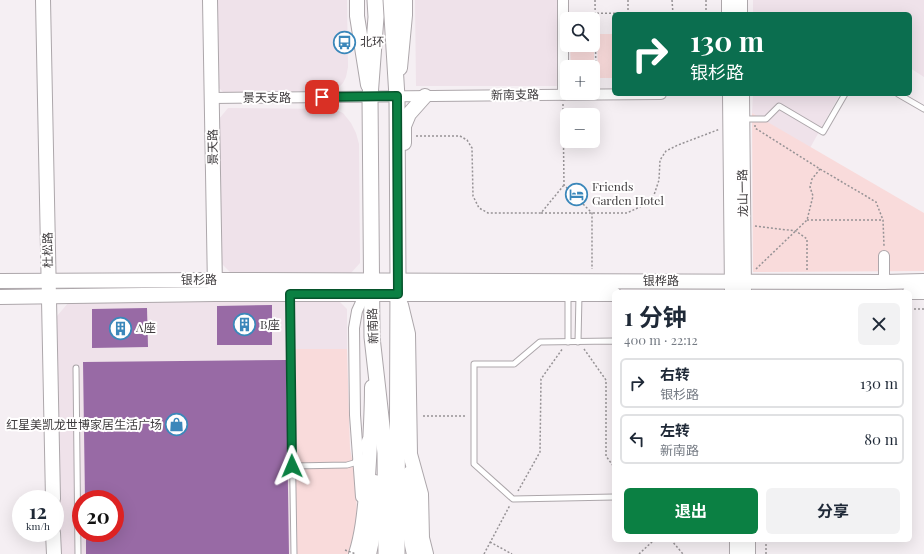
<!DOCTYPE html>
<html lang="zh">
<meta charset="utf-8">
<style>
body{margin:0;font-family:"Playfair Display","Noto Sans SC",serif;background:#f2f2f3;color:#1f2937;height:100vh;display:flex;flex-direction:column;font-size:15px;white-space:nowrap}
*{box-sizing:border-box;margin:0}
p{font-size:13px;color:#747a83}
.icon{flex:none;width:22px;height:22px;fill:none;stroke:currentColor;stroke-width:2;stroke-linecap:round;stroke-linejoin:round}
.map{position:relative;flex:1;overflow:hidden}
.side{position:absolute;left:612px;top:290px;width:300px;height:252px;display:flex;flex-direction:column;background:#fff;border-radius:6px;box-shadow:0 4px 16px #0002}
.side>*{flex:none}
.top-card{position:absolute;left:612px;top:12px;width:300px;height:84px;border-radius:6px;box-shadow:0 4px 16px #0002;background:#0b6e4f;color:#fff;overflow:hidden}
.buttons{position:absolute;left:560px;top:12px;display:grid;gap:8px}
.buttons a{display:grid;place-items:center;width:40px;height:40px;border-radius:6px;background:#fff;box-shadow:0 4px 16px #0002;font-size:20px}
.speed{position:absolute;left:12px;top:490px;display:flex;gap:8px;font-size:20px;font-weight:700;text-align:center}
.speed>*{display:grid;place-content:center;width:52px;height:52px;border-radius:50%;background:#fff;box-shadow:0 4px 16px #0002;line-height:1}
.speed small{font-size:10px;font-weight:400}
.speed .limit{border:6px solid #d22;background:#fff;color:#111}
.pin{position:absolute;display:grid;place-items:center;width:34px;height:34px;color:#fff;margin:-17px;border-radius:8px;box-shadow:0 2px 6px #0006}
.me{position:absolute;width:44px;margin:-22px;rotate:359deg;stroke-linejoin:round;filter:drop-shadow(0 0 3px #0008)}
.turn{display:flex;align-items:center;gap:14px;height:84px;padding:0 12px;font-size:18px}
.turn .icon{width:52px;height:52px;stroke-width:2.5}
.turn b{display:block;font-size:28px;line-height:34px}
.round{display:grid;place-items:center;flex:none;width:42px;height:42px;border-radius:6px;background:#f2f2f3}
.headline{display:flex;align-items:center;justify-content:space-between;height:68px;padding:0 12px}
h1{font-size:24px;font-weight:700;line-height:30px}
.button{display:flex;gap:8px;margin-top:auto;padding:8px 12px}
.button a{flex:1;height:46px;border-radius:6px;background:#0b8043;color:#fff;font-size:16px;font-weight:700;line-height:46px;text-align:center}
.button a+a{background:#f2f2f3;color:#1f2937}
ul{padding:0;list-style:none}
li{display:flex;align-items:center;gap:12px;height:50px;margin:0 8px 6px;padding:0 4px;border:2px solid #e0e1e3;border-radius:6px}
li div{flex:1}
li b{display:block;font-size:15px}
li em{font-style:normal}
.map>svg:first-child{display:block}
.built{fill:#efe2ea;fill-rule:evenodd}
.green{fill:#f9dbdb}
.building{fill:#986aa5}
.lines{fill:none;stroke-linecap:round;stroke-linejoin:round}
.lane-casing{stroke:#ada7ab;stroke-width:7}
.street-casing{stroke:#ada7ab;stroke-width:12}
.secondary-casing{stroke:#ada7ab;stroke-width:16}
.primary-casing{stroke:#ada7ab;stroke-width:17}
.path{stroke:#969295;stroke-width:1.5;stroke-dasharray:2 2;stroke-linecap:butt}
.lane{stroke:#fff;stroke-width:5}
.street{stroke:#fff;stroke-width:10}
.secondary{stroke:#fff;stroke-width:14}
.primary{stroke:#fff;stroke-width:15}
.path-bridge{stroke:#969295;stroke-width:1.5;stroke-dasharray:2 2;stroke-linecap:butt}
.route-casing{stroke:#07532c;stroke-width:10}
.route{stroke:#0b8043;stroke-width:7}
.labels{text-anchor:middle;stroke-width:4;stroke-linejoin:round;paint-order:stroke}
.poi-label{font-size:12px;fill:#3f3c3e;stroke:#fffefe;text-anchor:start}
.street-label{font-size:12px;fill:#3f3c3e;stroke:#fffefe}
</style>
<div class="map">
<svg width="924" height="554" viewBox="0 0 924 554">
<rect width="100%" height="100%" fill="#f5eff3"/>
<g class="built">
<path d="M215,0H347L348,67L346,77L343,83L338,88L331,91L223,92L217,86Z"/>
<path d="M415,0H568L567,45H568V67H567V86H416Z"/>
<path d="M753,0H924V77L910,68V14H753Z"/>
<path d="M753,94H840L810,148L752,113Z"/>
<path d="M228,108L334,109L343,113L351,123L356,133L359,144L360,263L351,273L230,272L221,263L219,119Z"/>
<path d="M338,300L347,309V349H294L296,554H60L57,316L69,302ZM81,499H115V533H81Z"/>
</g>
<g class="green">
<path d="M593,34H594V78H593V67H571L570,45H593Z"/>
<path d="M597,34H614V78H598Z"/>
<path d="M752,113L924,213V271L753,272Z"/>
<path d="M294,349H347L350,448L356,480L357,521L350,554H296Z"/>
</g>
<g class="building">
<path d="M272,305V345H217V306Z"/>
<path d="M147,308L148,347L92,348V309Z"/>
<path d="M286,360L289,554H86V533H115V499H85L83,362Z"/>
</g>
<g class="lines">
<defs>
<g id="lane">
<path d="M898,94L924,109"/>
<path d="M743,119H766L779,106L823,132L845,94"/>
<path d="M290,295L294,554"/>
<path d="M568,342V294"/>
<path d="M578,342L579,295"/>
<path d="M614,342L613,341L540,342L514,364H474V464L513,499L614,497"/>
<path d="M76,368L78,554"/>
<path d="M52,425L77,424"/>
<path d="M293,466L347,465L354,463L358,458L365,439"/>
</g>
<g id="street">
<path d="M563,0V95"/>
<path d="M212,98L661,94"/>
<path d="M884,256V282"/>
<path d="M361,497L355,415L354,328L357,311L367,289"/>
</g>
<g id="secondary">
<path d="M43,0L53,499"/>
<path d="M210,0L215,288"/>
<path d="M357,0V16L368,85"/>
<path d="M729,0V14"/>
<path d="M740,0V14"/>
<path d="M400,68L405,15V0"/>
<path d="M730,94L732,292"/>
<path d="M742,94L744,292"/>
<path d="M404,143V126L409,114L425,96"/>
<path d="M0,281L215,280L884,282L924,281"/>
<path d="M910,292H924"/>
<path d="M0,297L215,294H614"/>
<path d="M401,305L408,334L410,454L421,494L422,538L426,554"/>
<path d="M410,473C410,500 407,528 414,554"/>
<path d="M53,533L54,554"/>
<path d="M737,540V554"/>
<path d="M748,540V554"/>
<path d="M356,554C364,529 365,502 368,476C370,446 372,417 372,387"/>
<path d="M369,554C375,530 376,506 375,482"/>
</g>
<g id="primary">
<path d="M375,0L376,17L370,97L372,337L385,453L386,554"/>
<path d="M391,0L397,97L398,280L397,554"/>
</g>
</defs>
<use href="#lane" class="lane-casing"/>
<use href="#street" class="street-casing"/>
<use href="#secondary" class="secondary-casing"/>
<use href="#primary" class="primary-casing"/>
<g class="path">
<path d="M595,0L596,84"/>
<path d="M628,0V14"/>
<path d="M672,0L673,14"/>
<path d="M706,0V14"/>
<path d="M573,13L706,14"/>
<path d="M563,104L564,185L592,213V269"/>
<path d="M755,125V128L820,169L876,202L883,220L884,246"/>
<path d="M416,136H460L467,140L472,148L473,196L479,208L488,213H541L564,185"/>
<path d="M541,213H627L644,205L654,195L659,180L660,160L666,151L678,145L720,129"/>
<path d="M807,220H883"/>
<path d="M755,226L796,231L807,239V270"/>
<path d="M756,269L807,220L813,196L810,187L812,179L820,169"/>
<path d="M910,309H924"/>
<path d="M584,349L606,380V456L614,467"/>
<path d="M423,416H466"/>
<path d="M518,491L540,452L541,379L563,348"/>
<path d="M671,540L683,554"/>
<path d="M766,540V554"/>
<path d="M490,542L512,554"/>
<path d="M484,554L510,505"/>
<path d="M639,554L654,540"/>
</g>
<use href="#lane" class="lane"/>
<use href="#street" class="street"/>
<use href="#secondary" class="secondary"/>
<use href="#primary" class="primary"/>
<path class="path-bridge" d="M345,550L356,554"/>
</g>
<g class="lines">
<defs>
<path id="route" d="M292,466L290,294H398L397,96L322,97"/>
</defs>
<use href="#route" class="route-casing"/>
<use href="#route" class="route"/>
</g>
<defs>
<symbol id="bus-ring" viewBox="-11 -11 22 22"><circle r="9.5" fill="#fffefe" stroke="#3b87ba" stroke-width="1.5"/><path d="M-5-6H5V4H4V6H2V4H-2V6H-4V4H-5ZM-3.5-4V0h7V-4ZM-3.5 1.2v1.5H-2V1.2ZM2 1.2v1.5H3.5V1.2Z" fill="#3b87ba"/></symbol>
<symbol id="hotel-ring" viewBox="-11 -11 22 22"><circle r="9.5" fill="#fffefe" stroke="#3b87ba" stroke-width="1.5"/><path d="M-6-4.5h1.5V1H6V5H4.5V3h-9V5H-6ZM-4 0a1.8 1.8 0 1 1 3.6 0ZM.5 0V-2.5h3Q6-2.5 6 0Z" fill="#3b87ba"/></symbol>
<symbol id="building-ring" viewBox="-11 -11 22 22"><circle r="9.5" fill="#fffefe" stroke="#3b87ba" stroke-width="1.5"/><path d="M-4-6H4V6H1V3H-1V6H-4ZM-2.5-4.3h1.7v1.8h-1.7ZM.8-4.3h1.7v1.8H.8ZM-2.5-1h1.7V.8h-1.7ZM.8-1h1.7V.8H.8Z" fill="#3b87ba"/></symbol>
<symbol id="shop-ring" viewBox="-11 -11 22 22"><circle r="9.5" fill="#fffefe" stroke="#3b87ba" stroke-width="1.5"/><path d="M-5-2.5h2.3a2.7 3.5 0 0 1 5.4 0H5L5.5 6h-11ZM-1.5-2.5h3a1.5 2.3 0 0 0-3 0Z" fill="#3b87ba"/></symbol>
</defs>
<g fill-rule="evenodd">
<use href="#bus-ring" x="332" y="30" width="25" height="25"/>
<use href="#hotel-ring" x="564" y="182" width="25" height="25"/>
<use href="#building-ring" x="232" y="312" width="25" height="25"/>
<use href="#building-ring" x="108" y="316" width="25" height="25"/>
<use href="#shop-ring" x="164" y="412" width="25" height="25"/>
</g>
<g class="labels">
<g class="poi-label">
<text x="360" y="46">北环</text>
<text x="592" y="191">Friends<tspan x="592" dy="14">Garden Hotel</tspan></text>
<text x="260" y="329">B座</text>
<text x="136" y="332">A座</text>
<text x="162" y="429" text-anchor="end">红星美凯龙世博家居生活广场</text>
</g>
<g class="street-label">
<text transform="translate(515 95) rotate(-1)" y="4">新南支路</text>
<text x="267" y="102">景天支路</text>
<text transform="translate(213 147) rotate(-91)" y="4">景天路</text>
<text transform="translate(743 193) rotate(-91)" y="4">龙山一路</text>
<text transform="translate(48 250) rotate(-91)" y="4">杜松路</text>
<text x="199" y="284">银杉路</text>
<text x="661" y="285">银桦路</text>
<text transform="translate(373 326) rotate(-92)" y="4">新南路</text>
</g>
</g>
</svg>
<div class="buttons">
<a><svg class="icon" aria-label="search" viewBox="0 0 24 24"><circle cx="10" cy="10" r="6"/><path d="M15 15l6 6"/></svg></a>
<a>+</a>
<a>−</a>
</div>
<div class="speed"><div>12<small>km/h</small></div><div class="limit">20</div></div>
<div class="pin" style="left:322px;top:97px;background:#d93025"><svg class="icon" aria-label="arrive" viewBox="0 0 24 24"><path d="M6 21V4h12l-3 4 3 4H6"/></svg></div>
<svg class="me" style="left:292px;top:466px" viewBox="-20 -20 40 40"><path d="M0-17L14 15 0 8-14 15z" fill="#0b8043" stroke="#fff" stroke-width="4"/></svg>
<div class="top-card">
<div class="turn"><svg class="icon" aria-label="right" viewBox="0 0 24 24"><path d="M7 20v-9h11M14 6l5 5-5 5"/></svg><div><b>130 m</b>银杉路</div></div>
</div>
<section class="side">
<div class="headline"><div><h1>1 分钟</h1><p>400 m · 22:12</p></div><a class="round"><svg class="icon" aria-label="close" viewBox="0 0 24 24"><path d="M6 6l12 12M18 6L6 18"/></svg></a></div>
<ul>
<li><svg class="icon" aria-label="right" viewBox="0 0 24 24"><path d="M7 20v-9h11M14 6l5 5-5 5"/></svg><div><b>右转</b><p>银杉路</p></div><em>130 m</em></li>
<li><svg class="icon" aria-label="left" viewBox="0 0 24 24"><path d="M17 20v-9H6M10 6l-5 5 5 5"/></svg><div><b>左转</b><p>新南路</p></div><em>80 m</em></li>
</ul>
<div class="button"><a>退出</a><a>分享</a></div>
</section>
</div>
